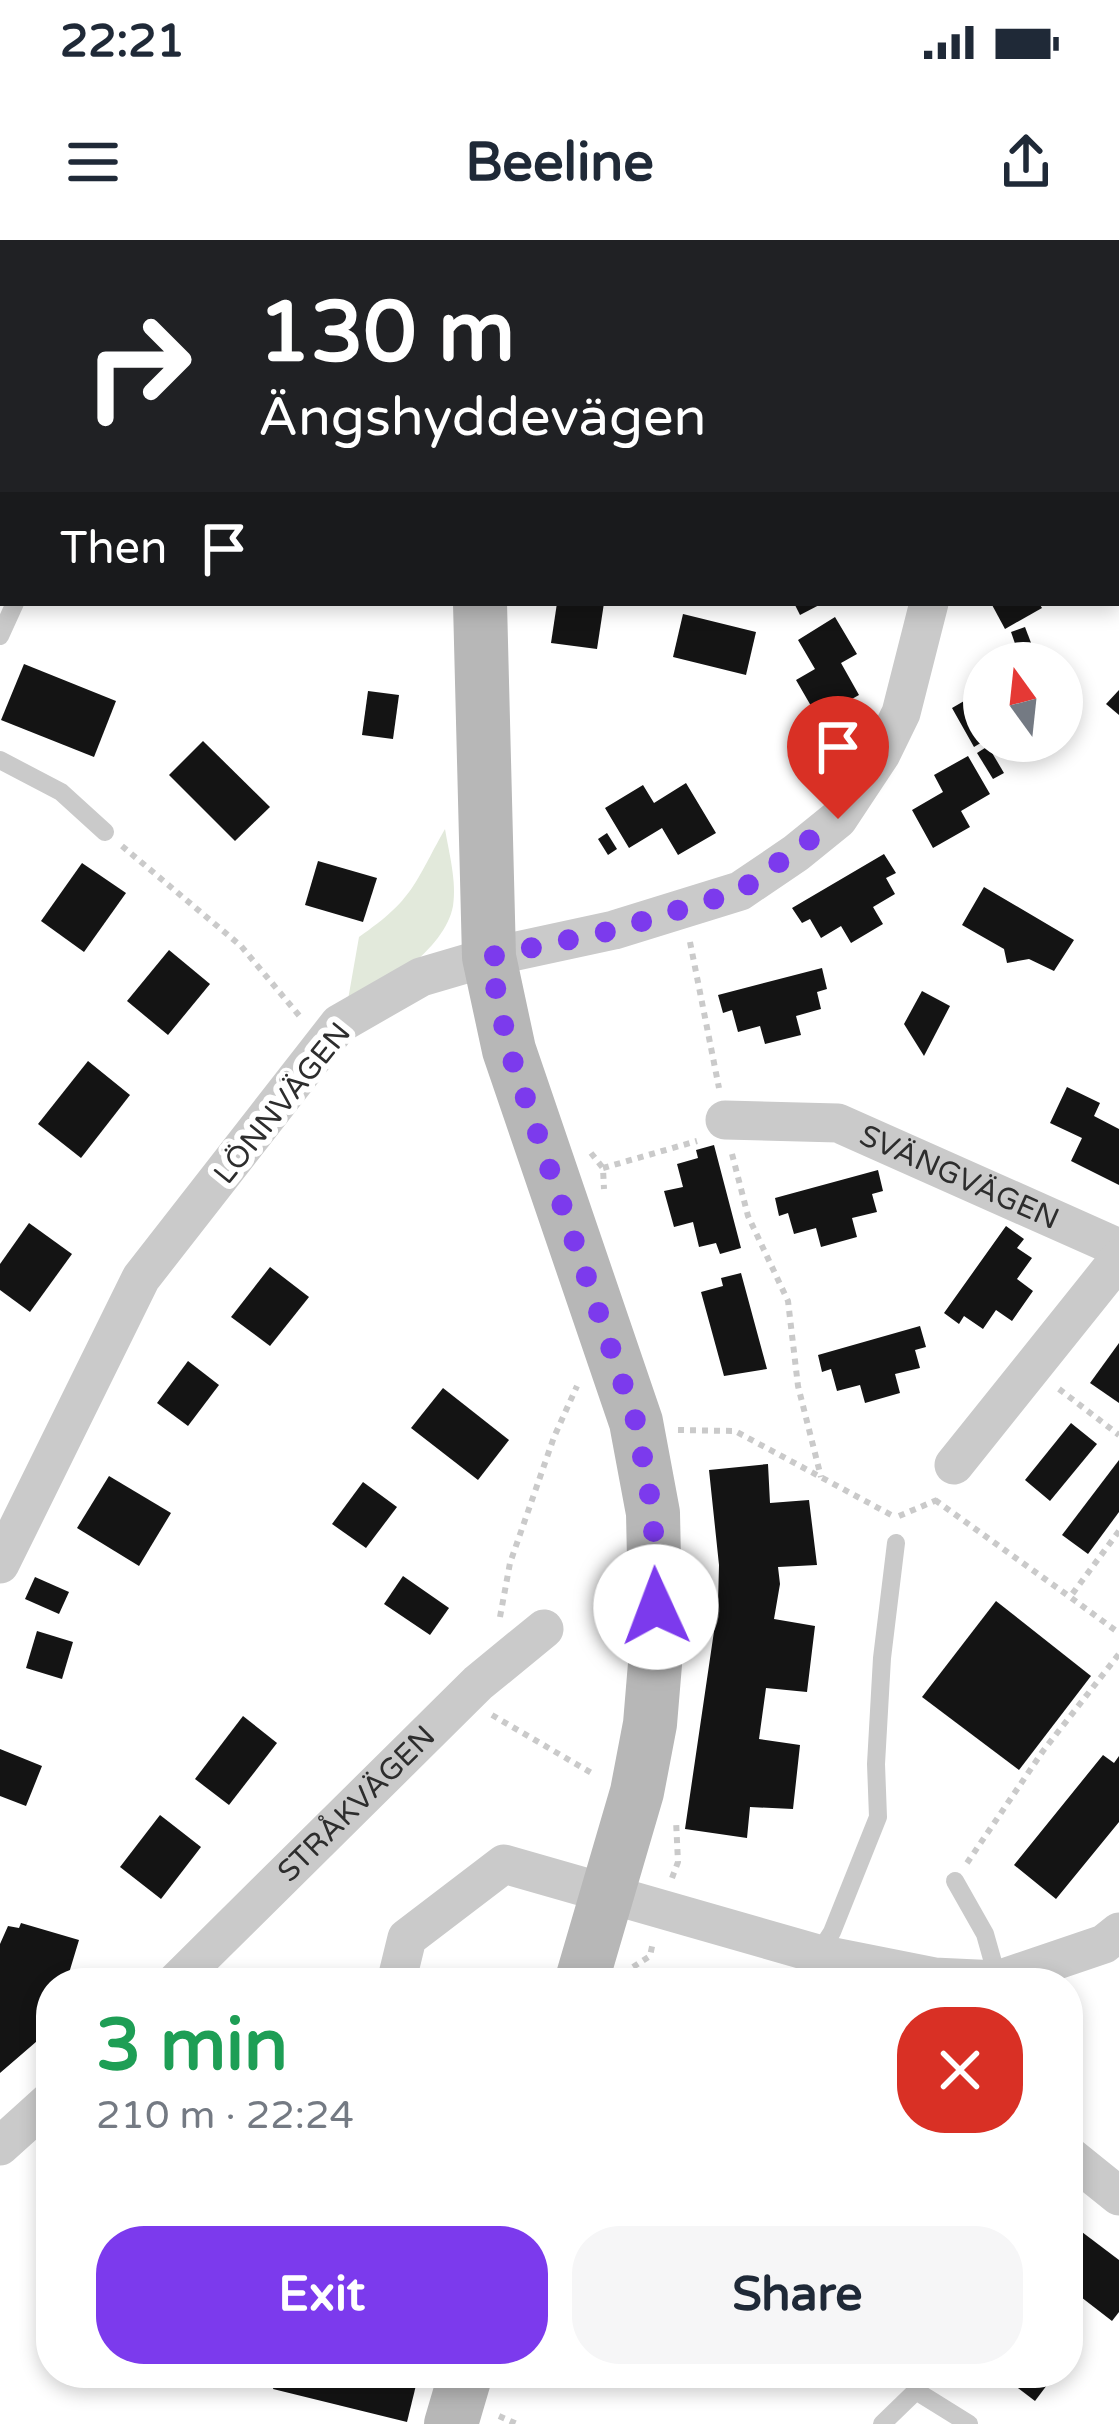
<!DOCTYPE html>
<meta charset="utf-8">
<style>
body{margin:0;font-family:"Varela Round",sans-serif;background:#f6f6f7;color:#1f2937;height:100vh;display:flex;flex-direction:column;font-size:45px;white-space:nowrap}
*{box-sizing:border-box;margin:0}
p{font-size:39px;color:#747a83}
.icon{flex:none;width:66px;height:66px;fill:none;stroke:currentColor;stroke-width:2;stroke-linecap:round;stroke-linejoin:round}
.map{position:relative;flex:1;overflow:hidden}
.sheet{position:absolute;left:36px;top:1728px;width:1047px;height:420px;display:flex;flex-direction:column;background:#fff;border-radius:48px;box-shadow:0 6px 18px #0003}
.sheet>*{flex:none}
.top-card{position:absolute;left:0px;top:0px;width:1119px;height:366px;box-shadow:0 6px 18px #0003;background:#202124;color:#fff;overflow:hidden}
.needle{width:78px;rotate:345deg}
.tools{position:absolute;left:963px;top:402px;display:grid;gap:24px}
.tools a{display:grid;place-items:center;width:120px;height:120px;border-radius:50%;background:#fff;box-shadow:0 6px 18px #0003;font-size:60px}
.pin{position:absolute;display:grid;place-items:center;width:102px;height:102px;color:#fff;margin:-123px -51px;border-radius:50% 50% 50% 0;rotate:-45deg;box-shadow:0 0 12px #0007}
.pin .icon{rotate:45deg}
.me{position:absolute;width:132px;margin:-66px;rotate:358deg;stroke-linejoin:round;filter:drop-shadow(0 0 9px #0008)}
.turn{display:flex;align-items:center;gap:42px;height:252px;padding:0 60px;font-size:54px}
.turn .icon{width:156px;height:156px;stroke-width:2.5}
.turn b{display:block;font-size:84px;line-height:102px}
.then{display:flex;align-items:center;height:114px;padding:0 60px;background:#0003;gap:24px;font-size:45px}
.round{display:grid;place-items:center;flex:none;width:126px;height:126px;border-radius:48px;background:#f6f6f7}
.overview{display:flex;align-items:center;justify-content:space-between;height:204px;padding:0 60px}
h1{font-size:72px;font-weight:800;line-height:90px;color:#1e9e55}
.primary-button{display:flex;gap:24px;margin-top:auto;padding:24px 60px}
.primary-button a{flex:1;height:138px;border-radius:48px;background:#7c3aed;color:#fff;font-size:48px;font-weight:800;line-height:138px;text-align:center}
.primary-button a+a{background:#f6f6f7;color:#1f2937}
.status{display:flex;justify-content:space-between;align-items:center;height:84px;padding:0 60px;background:#fff;direction:ltr}
.status svg{height:33px;fill:currentColor}
header{display:flex;justify-content:space-between;align-items:center;height:156px;padding:0 60px;background:#fff;font-size:54px;font-weight:800}
.map>svg:first-child{display:block}
.green{fill:#e2e9db}
.building{fill:#141414}
.lines{fill:none;stroke-linecap:round;stroke-linejoin:round}
.path{stroke:#cacaca;stroke-width:6;stroke-dasharray:6 6;stroke-linecap:butt}
.lane{stroke:#cacaca;stroke-width:18}
.street{stroke:#cacaca;stroke-width:39}
.secondary{stroke:#b7b7b7;stroke-width:54}
.route{stroke:#7c3aed;stroke-width:21;stroke-dasharray:0 37.8}
.labels{text-anchor:middle;stroke-width:12;stroke-linejoin:round;paint-order:stroke}
.street-label{font-size:30px;fill:#2d2d2d;stroke:#fff}
</style>
<div class="status"><b>22:21</b><svg viewBox="0 0 49 12"><path d="M0 12V9h3v3zM5 12V6h3v6zM10 12V3h3v9zM15 12V0h3v12zM26 1h20v11H26zM47 4h2v5h-2z"/></svg></div>
<header><svg class="icon" aria-label="menu" viewBox="0 0 24 24"><path d="M4 6h16M4 12h16M4 18h16"/></svg>Beeline<svg class="icon" aria-label="share" viewBox="0 0 24 24"><path d="M12 15V3M7 8l5-5 5 5M5 13v7h14v-7"/></svg></header>
<div class="map">
<svg width="1119" height="2184" viewBox="0 0 1119 2184">
<rect width="100%" height="100%" fill="#fff"/>
<path class="green" d="M445,589C449,613 457,642 453,666C445,710 381,749 346,771L359,697C414,659 414,644 445,589Z"/>
<g class="building">
<path d="M557,363H604L597,409L551,403Z"/>
<path d="M794,363H823L800,375Z"/>
<path d="M991,363H1039L1042,368L1005,389Z"/>
<path d="M683,374L756,392L746,435L673,417Z"/>
<path d="M835,377L857,414L841,423L859,455L818,478L796,440L815,429L798,400Z"/>
<path d="M1025,387L1036,416L1021,421L1011,392Z"/>
<path d="M24,424L116,461L94,517L1,480Z"/>
<path d="M984,429V501L974,507L952,468L983,450L974,435Z"/>
<path d="M1119,450V475L1106,464Z"/>
<path d="M368,451L399,455L393,499L362,495Z"/>
<path d="M203,501L270,567L235,601L169,535Z"/>
<path d="M988,506L1004,533L993,539L977,513Z"/>
<path d="M968,516L990,554L961,571L970,587L933,608L912,570L943,552L934,535Z"/>
<path d="M686,543L716,593L678,615L662,588L629,608L605,568L643,545L654,563Z"/>
<path d="M607,593L617,609L608,615L598,599Z"/>
<path d="M884,614L896,633L886,638L895,654L873,667L883,684L851,703L841,686L821,698L810,679L802,683L792,668Z"/>
<path d="M318,621L377,638L363,682L305,665Z"/>
<path d="M82,623L126,653L84,712L41,681Z"/>
<path d="M984,647L1074,700L1054,731L1029,719L1007,723L1004,709L962,685Z"/>
<path d="M169,710L210,744L168,795L127,761Z"/>
<path d="M822,728L827,749L817,752L821,769L796,776L801,795L765,804L760,786L738,792L732,770L723,773L718,755Z"/>
<path d="M922,751L950,766L924,816L904,784Z"/>
<path d="M88,821L130,855L81,918L38,884Z"/>
<path d="M1067,847L1100,863L1094,876L1119,889V945L1071,921L1082,898L1050,883Z"/>
<path d="M714,905L741,1008L720,1014L716,1003L699,1007L693,982L674,987L664,951L683,947L677,924L698,918L696,910Z"/>
<path d="M878,930L883,951L872,954L877,972L852,978L857,997L821,1007L816,988L794,994L788,973L779,976L775,958Z"/>
<path d="M29,983L72,1014L30,1072L0,1050V1024Z"/>
<path d="M1006,986L1024,999L1017,1008L1032,1018L1017,1039L1033,1051L1012,1081L996,1070L983,1089L964,1076L959,1084L944,1073Z"/>
<path d="M270,1027L309,1057L270,1106L231,1077Z"/>
<path d="M741,1033L767,1129L724,1136L701,1052L723,1046L721,1038Z"/>
<path d="M920,1086L926,1107L915,1110L920,1128L895,1134L900,1153L865,1163L860,1145L837,1151L831,1129L822,1132L818,1115Z"/>
<path d="M1119,1103V1163L1090,1143Z"/>
<path d="M188,1121L219,1145L188,1186L157,1163Z"/>
<path d="M443,1148L509,1200L478,1240L411,1188Z"/>
<path d="M1071,1183L1097,1204L1050,1261L1025,1240Z"/>
<path d="M1119,1220V1272L1088,1314L1062,1295Z"/>
<path d="M768,1224L770,1263L809,1260L817,1325L778,1327L780,1344L774,1379L815,1386L807,1452L766,1448L759,1499L800,1505L793,1569L750,1567L747,1598L685,1589L718,1364L719,1325L709,1230Z"/>
<path d="M109,1236L171,1273L139,1326L77,1288Z"/>
<path d="M363,1242L397,1267L366,1308L332,1284Z"/>
<path d="M403,1336L449,1368L430,1395L384,1364Z"/>
<path d="M35,1337L69,1352L59,1374L25,1359Z"/>
<path d="M996,1361L1091,1436L1019,1530L922,1457Z"/>
<path d="M37,1391L73,1402L62,1439L26,1428Z"/>
<path d="M243,1476L277,1503L229,1565L195,1539Z"/>
<path d="M0,1509L42,1526L26,1566L0,1556Z"/>
<path d="M1103,1515L1114,1523L1119,1516V1582L1056,1659L1014,1625Z"/>
<path d="M160,1575L201,1607L161,1659L120,1627Z"/>
<path d="M21,1683L79,1700L66,1743H51V1789L0,1833V1704L8,1686L19,1688Z"/>
<path d="M1078,1989L1119,2020V2072L1112,2081L1068,2047V2002Z"/>
<path d="M277,2133H419L407,2182L273,2149Z"/>
<path d="M998,2133H1056L1035,2161Z"/>
</g>
<g class="lines">
<g class="path">
<path d="M1116,167L1119,166"/>
<path d="M122,606L241,706L302,779"/>
<path d="M690,702L719,848"/>
<path d="M591,913L603,928L604,949"/>
<path d="M732,914L748,976L788,1061L798,1146L821,1237"/>
<path d="M603,928L697,901"/>
<path d="M1059,1149L1119,1195"/>
<path d="M678,1190L735,1191L895,1277"/>
<path d="M935,1260L1070,1357"/>
<path d="M899,1276L937,1260"/>
<path d="M1119,1291L1070,1357L1119,1393"/>
<path d="M500,1377L510,1323L554,1197L577,1146"/>
<path d="M492,1475L595,1535"/>
<path d="M967,1623L1043,1511L1119,1414"/>
<path d="M672,1638L678,1622L676,1580"/>
<path d="M633,1727L650,1716L653,1702"/>
<path d="M499,2176L517,2184"/>
</g>
<g class="lane">
<path d="M0,396L15,363"/>
<path d="M0,520L61,552L105,592"/>
<path d="M955,1641L985,1694L998,1740"/>
<path d="M818,1714L832,1692L878,1577L876,1524L882,1418L896,1303"/>
<path d="M882,2184L916,2151L969,2184"/>
</g>
<g class="street">
<path d="M164,0L176,3"/>
<path d="M825,0V3"/>
<path d="M1116,35L1119,29"/>
<path d="M1116,304L1119,309"/>
<path id="s1" d="M725,880L838,883L1119,1008"/>
<path d="M954,1225L1119,1019"/>
<path d="M0,1324L141,1038L339,784L421,737L489,717L614,690L740,651L796,613L838,579L881,514L901,473L929,363"/>
<path id="s2" d="M175,1743L478,1443L544,1389"/>
<path d="M396,1743L407,1698L504,1624L818,1714L934,1737L998,1740L1104,1704L1119,1692"/>
<path d="M0,1906L51,1860"/>
<path d="M1068,1915L1119,1956"/>
</g>
<g class="secondary">
<path d="M500,3L501,0"/>
<path d="M480,363L489,717L509,810L636,1182L653,1273L656,1412L650,1484L637,1552L581,1743"/>
<path d="M451,2184L466,2133"/>
</g>
</g>
<g class="lines">
<path class="route" d="M656,1367L653,1273L636,1182L509,810L489,717L614,690L740,651L838,579"/>
</g>
<g class="labels">
<g class="street-label">
<text transform="translate(282 863) rotate(-51)" y="10">LÖNNVÄGEN</text>
<text dy="10" stroke="none"><textPath href="#s1" startOffset="246">SVÄNGVÄGEN</textPath></text>
<text dy="10" stroke="none"><textPath href="#s2" startOffset="255">STRÅKVÄGEN</textPath></text>
</g>
</g>
</svg>
<div class="tools">
<a><svg class="needle" viewBox="-14 -14 28 28"><path d="M0-13l5 13h-10z" fill="#e53935"/><path d="M0 13l5-13h-10z" fill="#747a83"/></svg></a>
</div>
<div class="pin" style="left:838px;top:579px;background:#d93025"><svg class="icon" aria-label="arrive" viewBox="0 0 24 24"><path d="M6 21V4h12l-3 4 3 4H6"/></svg></div>
<svg class="me" style="left:656px;top:1367px" viewBox="-20 -20 40 40"><circle r="19" fill="#fff"/><path d="M0-13L10 11 0 6-10 11z" fill="#7c3aed"/></svg>
<div class="top-card">
<div class="turn"><svg class="icon" aria-label="right" viewBox="0 0 24 24"><path d="M7 20v-9h11M14 6l5 5-5 5"/></svg><div><b>130 m</b>Ängshyddevägen</div></div>
<div class="then">Then<svg class="icon" aria-label="arrive" viewBox="0 0 24 24"><path d="M6 21V4h12l-3 4 3 4H6"/></svg></div>
</div>
<section class="sheet">
<div class="overview"><div><h1>3 min</h1><p>210 m · 22:24</p></div><a class="round" style="background:#d93025;color:#fff"><svg class="icon" aria-label="close" viewBox="0 0 24 24"><path d="M6 6l12 12M18 6L6 18"/></svg></a></div>
<div class="primary-button"><a>Exit</a><a>Share</a></div>
</section>
</div>
